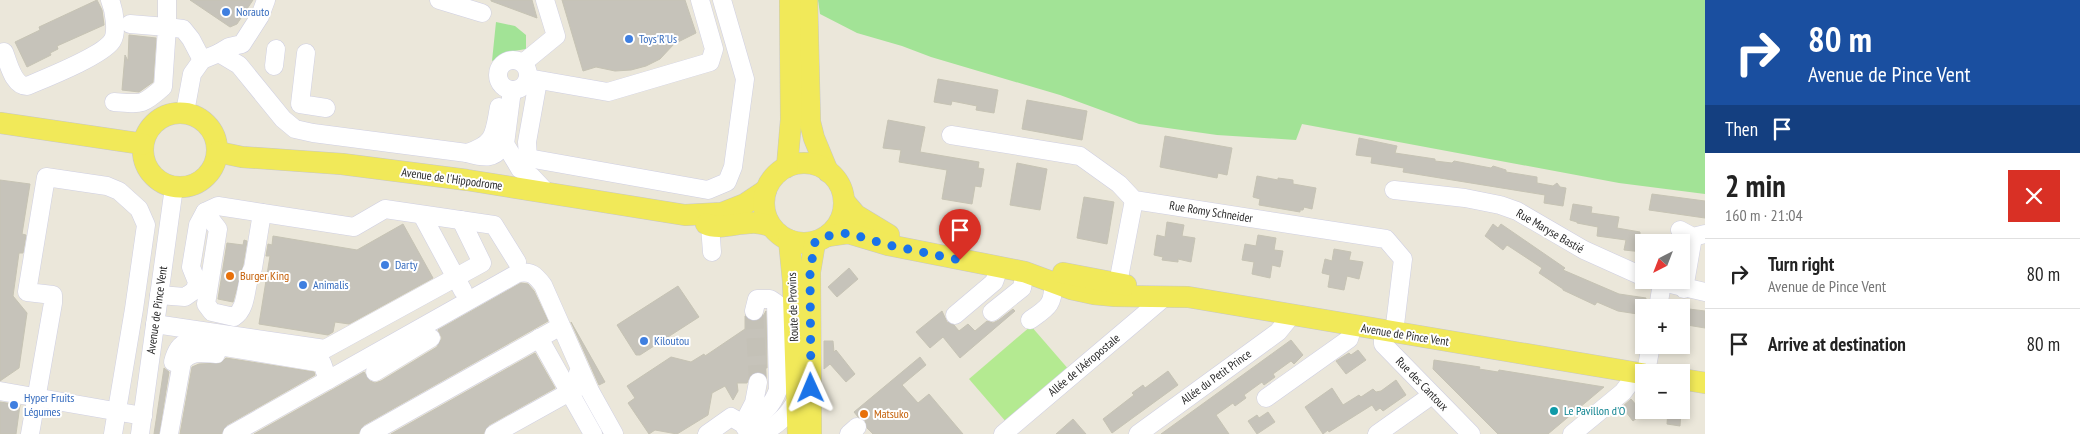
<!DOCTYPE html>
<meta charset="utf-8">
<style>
body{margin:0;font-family:"PT Sans Narrow",sans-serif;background:#f6f6f6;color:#222;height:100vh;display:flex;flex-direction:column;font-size:19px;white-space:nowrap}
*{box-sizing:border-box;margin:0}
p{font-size:16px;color:#767676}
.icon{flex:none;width:28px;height:28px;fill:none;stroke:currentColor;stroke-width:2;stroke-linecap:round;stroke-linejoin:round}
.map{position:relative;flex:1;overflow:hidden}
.side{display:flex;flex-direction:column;background:#fff;width:375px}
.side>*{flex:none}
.top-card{background:#1a4fa0;color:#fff;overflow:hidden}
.needle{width:32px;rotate:222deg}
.buttons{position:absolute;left:1635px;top:234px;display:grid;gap:10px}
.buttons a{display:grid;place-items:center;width:55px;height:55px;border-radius:0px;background:#fff;box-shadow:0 2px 8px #0003;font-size:25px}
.pin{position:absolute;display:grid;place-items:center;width:42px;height:42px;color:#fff;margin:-51px -21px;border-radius:50% 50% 50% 0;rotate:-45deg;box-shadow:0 0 5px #0007}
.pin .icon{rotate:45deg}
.me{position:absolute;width:55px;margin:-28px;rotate:359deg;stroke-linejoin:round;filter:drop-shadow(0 0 4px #0008)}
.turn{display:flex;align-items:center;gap:18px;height:105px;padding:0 20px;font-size:22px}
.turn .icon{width:65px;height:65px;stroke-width:2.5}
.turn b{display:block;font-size:35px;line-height:42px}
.then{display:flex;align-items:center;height:48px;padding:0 20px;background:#0003;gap:10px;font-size:19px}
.round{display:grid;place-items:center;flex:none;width:52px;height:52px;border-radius:0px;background:#f6f6f6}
.headline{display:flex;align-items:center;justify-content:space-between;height:85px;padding:0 20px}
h1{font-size:30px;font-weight:600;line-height:38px}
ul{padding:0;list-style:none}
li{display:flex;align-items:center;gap:15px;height:70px;padding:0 20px;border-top:1px solid #e0e0e0}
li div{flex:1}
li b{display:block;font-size:19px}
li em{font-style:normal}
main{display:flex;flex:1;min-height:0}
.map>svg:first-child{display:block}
.green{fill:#a2e396}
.pitch{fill:#b4ea91}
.building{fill:#c6c3ba;stroke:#c6c3b4}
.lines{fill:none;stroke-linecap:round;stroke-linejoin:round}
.minor-tunnel{stroke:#c4c1b7;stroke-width:18;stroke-dasharray:18 9;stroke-linecap:butt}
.minor-casing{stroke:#cfcfe2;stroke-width:19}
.major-casing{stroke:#c7c7c7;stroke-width:22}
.minor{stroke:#fff;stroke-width:18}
.major{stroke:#f1e959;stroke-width:21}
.route{stroke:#1a73e8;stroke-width:9;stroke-dasharray:0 16.2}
.shop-dot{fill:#3f7fe0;stroke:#fff;stroke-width:2}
.food-dot{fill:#e8710a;stroke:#fff;stroke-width:2}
.culture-dot{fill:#0f9aa8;stroke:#fff;stroke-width:2}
.labels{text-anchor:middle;stroke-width:4;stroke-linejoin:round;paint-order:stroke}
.shop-label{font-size:12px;fill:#366cbe;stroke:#fff;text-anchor:start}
.street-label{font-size:12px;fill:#292929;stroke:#fff}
.food-label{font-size:12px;fill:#c56008;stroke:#fff;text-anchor:start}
.culture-label{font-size:12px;fill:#0d838f;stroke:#fff;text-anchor:start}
</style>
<main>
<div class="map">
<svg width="1705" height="434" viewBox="0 0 1705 434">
<rect width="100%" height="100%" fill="#ebe7da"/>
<g class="green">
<path d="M818,0H1705V194L1619,183L1302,124L1296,140L1217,135L1139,124L1060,95L931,57L902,46L857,33L820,14Z"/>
<path d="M496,22L515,26L526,35V49L508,52L492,61Z"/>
</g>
<path class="pitch" d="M1031,326L1070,371L1007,423L969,379Z"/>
<g class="building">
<path d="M97,0L102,10L104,25L57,46L58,49L50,53L51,55L27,67L15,42L40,30L39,27Z"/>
<path d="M190,0H253L237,24L230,27Z"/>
<path d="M491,0H532L537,18L491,1Z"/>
<path d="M562,0H685L696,33L674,44L660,59L646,66L631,70L615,71L596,67L583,71Z"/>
<path d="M129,35L156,38L153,82L139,92L122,90L125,55L128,61Z"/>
<path d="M938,79L998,90L994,113L976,110L977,106L952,101L951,105L934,102Z"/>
<path d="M1027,100L1087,111L1082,140L1022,129Z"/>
<path d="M888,120L925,127L920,152L979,162L978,168L984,169L981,187L975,186L972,204L942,199L947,170L899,162L901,150L883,148Z"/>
<path d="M1165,136L1232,148L1227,175L1218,173L1217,178L1160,167Z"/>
<path d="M1359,138L1397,146L1395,153L1435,159V161L1452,163L1454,161L1491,168L1493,166L1506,170V172L1537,177V183L1553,186L1557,183L1560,187L1566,188L1563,206L1544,203L1545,195L1403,172L1404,168L1371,163L1372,157L1356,155Z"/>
<path d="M1017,163L1047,169L1040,210L1010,205Z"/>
<path d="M1257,176L1278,180V178L1293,180V184L1316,188L1312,209L1304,207L1303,210H1300V212L1259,205L1260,199L1253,197Z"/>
<path d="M0,180L30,184L22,234L26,235L23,253H19L13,296L27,313L19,368L0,381Z"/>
<path d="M1652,194L1705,201V218L1649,210Z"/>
<path d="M1084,197L1114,202L1107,244L1077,238Z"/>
<path d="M1573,204L1592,207L1591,213L1619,217L1617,228L1640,232V238L1645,239L1643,252L1624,250L1626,240L1597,236L1598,227L1577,223V222L1570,220Z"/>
<path d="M1167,222L1184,225L1182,236L1195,238L1191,262L1178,259V262L1162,260L1163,257L1154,255L1157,235L1165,237Z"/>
<path d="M403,224L433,278L349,324L335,322L333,332L328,335L259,324L270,256H266L268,244L272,245L273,236L357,250Z"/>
<path d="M1493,224L1498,228L1501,224L1565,268L1563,270L1619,294L1646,298L1644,315L1618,311L1597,302L1595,305L1563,290V289L1539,273L1542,268L1507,245L1503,250L1485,236Z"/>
<path d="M1258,235L1276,238L1274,250L1283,251L1280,267L1272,265L1270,278L1252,274L1254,262L1242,260L1245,244L1256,246Z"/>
<path d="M244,240L247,241L243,265L233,302L218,299L227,243L243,245Z"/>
<path d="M1334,249L1351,252L1349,260L1363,262L1359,279L1347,276L1344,290L1328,287L1330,275L1322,273L1325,259L1332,261Z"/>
<path d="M849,268L858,279L837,297L828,287Z"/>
<path d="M521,283L528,284L534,291L548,321L364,425L358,434H254L364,372L370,381L375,383L381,381L437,347L442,338L438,330Z"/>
<path d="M678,286L699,317L640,355H636L617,325Z"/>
<path d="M1681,308L1705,311V328L1681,324Z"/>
<path d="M1013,309L1015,311L960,358L943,337L930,348L916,332L942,311L947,322L954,325L959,331L968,324L975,331L987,321L993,323L999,320Z"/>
<path d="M766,311L767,368H764V373L754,372L750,375L747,383H737L738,391L733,400L725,386L712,393L708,415L677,434L655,430L649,434L628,403L635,398L627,386L671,357L691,362L704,354L705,356L745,329V316L751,321H757L762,318Z"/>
<path d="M571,322L605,382L599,385Z"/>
<path d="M1291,340L1303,355L1294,364L1291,361L1273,374L1275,377L1264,385L1262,382L1255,387L1244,395L1246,398L1235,406L1233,403L1216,415L1229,434H1161Z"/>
<path d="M824,341H833L834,352L836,350L855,374L846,382L830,364L824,369Z"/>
<path d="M1358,350L1366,360L1346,374L1336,361L1349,353L1351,355Z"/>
<path d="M535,353L555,388L489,425L483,434H391Z"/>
<path d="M920,357L926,365L902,385L918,403L929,394L963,434H873L867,428L865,420L858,417L854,412Z"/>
<path d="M226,358L314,372L315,375L227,425L221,434H180L192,367L199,364L221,363Z"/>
<path d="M1434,360L1480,367L1479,369L1498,372L1499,370L1604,387L1548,434H1498L1433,369Z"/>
<path d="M164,368L169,372L159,434H154Z"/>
<path d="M1168,371L1178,385L1112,433L1103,419L1134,395L1132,393L1143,385L1145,388Z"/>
<path d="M1396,380L1406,395L1383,411L1380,408L1376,411L1372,405L1329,432L1328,430L1323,434L1305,407L1332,388L1343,405L1359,395L1361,397L1373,389L1376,392L1381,391Z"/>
<path d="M1631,399L1643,413L1633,421L1622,407Z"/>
<path d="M0,402L20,405L16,434H0Z"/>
<path d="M1668,410H1681L1680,426L1667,424Z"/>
<path d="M1268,412L1275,422L1257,434L1248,421L1257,415L1259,418Z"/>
<path d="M1073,419L1086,434H1056Z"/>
</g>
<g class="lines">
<path class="minor-tunnel" d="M754,311L758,382"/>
<defs>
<g id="minor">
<path d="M167,0V27L183,29L191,39L202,60"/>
<path d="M439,0L482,13"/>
<path d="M0,53L4,52C9,64 13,86 27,86C46,78 102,56 112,41C118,32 114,10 110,0"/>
<path d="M219,53L229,47L242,44L260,16L266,0"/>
<path d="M306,53L300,104L326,108"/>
<circle cx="513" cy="75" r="15"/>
<path d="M523,63L556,36L545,0"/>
<path d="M274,66L276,49"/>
<path d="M528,78L608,92L710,62L714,49L700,0"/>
<path d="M538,81L527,142L528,158L708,190L727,182L733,167L745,79L722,0"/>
<path d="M512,90L505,144L520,169L531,176L548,194"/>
<path d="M114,102C141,104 142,106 163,87L167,27L130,24"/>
<path d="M185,112L192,74L202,60L219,53L239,65L283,119L295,129L313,133L467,153C485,158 494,160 505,144"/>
<path d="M951,135L1080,156L1119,184L1134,200L1386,239L1403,259L1394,333"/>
<path d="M467,153C496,144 494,133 499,107"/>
<path d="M1394,190L1465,198L1500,205L1517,211L1584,250L1644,277"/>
<path d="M205,212L218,229L206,304L212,312L234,317C249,307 244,283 253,268L262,213"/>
<path d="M422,215L463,291"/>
<path d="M710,226L712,252"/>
<path d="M1680,230L1693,237L1705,234"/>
<path d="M1653,280L1705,292"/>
<path d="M1118,283L1134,200"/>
<path d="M1684,289L1693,237"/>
<path d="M159,295L185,297L195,290L197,282L191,267L198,225L205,212L218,206L354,227L385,209L494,225L517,262"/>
<path d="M1658,308L1662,283"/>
<path d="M754,311L757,299H770L776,303L778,390C770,411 761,414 743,424L754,403L758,382"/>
<path d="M992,312L1022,288L1025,272"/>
<path d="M955,315L994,282L999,268"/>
<path d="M1030,320C1047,308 1054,305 1053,283"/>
<path d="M155,324L325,349L482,263L461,220"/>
<path d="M1383,331V344L1471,434"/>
<path d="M539,338L593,434"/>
<path d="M173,362C179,338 190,340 211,345"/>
<path d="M375,372L431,338"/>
<path d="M1646,372L1651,345"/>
<path d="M0,391L143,416"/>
<path d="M1266,398L1349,339L1353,326"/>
<path d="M30,434L53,303V295L27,292L46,177L107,186L119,191L139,209L146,225L134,309L113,434"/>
<path d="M140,434L174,187"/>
<path d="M169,434L182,362C191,350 203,353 216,354L219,346L322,363L328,380"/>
<path d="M232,434L518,273C532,271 535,275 543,285L590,391L614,434"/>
<path d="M369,434L554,330"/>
<path d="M494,434L584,384L578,373"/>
<path d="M707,434L731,417L743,424L749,434"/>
<path d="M760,434C776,426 787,417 796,401"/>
<path d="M849,434L857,427"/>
<path d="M1003,434L1166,296"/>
<path d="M1138,434L1278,332L1291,316"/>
<path d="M1377,434L1432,395"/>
<path d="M1572,434L1623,392L1629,384L1632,372"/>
</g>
<g id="major">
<path d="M807,0L810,122L814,138L828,172"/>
<circle cx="180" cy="150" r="37"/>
<path d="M0,123L143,144"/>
<path d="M218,152L242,157L342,164L467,180L685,215L722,213L745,204L766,190"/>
<circle cx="804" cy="203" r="40"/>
<path d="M787,167L791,120L790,0"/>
<path d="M844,201L856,215L889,235"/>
<path d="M706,224C720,230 736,223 750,223C757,222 764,224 771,226"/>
<path d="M827,236L848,233L888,245L1025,272L1071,289L1094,294L1115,296L1188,297L1644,374"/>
<path d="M789,240L793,281L798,434"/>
<path d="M1063,273L1126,285"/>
<path d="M1681,379L1705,383"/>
<path d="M811,434L810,272L815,242"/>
</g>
</defs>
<use href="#minor" class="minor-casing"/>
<use href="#major" class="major-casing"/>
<use href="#minor" class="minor"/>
<use href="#major" class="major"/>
</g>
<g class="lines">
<path class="route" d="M811,388L810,272L815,242L827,236L848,233L888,245L960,260"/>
</g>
<g class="shop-dot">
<circle cx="226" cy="12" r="5"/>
<circle cx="629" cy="39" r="5"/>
<circle cx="385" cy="265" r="5"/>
<circle cx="303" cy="285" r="5"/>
<circle cx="644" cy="341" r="5"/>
<circle cx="14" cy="405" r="5"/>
</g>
<g class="food-dot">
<circle cx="230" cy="276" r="5"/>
<circle cx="864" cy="414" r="5"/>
</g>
<circle class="culture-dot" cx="1554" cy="411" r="5"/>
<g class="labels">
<g class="shop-label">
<text x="236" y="16">Norauto</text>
<text x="639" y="43">Toys'R'Us</text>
<text x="395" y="269">Darty</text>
<text x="313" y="289">Animalis</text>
<text x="654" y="345">Kiloutou</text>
<text x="24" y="402">Hyper Fruits<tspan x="24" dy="14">Légumes</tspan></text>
</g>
<g class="street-label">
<text transform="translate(452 179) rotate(8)" y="4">Avenue de l'Hippodrome</text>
<text transform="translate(1211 212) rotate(9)" y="4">Rue Romy Schneider</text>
<text transform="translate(1550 231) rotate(30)" y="4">Rue Maryse Bastié</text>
<text transform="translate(793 307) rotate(-92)" y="4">Route de Provins</text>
<text transform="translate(157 310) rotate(-82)" y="4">Avenue de Pince Vent</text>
<text transform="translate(1405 335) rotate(9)" y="4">Avenue de Pince Vent</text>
<text transform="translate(1084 365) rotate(-40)" y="4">Allée de l'Aéropostale</text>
<text transform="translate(1216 377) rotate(-36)" y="4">Allée du Petit Prince</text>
<text transform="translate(1422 384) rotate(46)" y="4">Rue des Cantoux</text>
</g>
<g class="food-label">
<text x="240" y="280">Burger King</text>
<text x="874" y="418">Matsuko</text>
</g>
<g class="culture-label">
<text x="1564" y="415">Le Pavillon d'O</text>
</g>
</g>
</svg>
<div class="buttons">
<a><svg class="needle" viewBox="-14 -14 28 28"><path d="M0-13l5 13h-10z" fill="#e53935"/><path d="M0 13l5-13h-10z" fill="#767676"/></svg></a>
<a>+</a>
<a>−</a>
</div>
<div class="pin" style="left:960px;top:260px;background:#d93025"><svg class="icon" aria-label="arrive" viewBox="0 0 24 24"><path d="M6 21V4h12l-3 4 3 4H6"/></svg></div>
<svg class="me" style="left:811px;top:388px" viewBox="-20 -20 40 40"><path d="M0-17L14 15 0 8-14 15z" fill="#1a73e8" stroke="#fff" stroke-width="4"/></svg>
</div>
<section class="side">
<div class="top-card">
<div class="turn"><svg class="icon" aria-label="right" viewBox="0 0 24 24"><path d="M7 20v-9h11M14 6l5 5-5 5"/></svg><div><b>80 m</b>Avenue de Pince Vent</div></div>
<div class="then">Then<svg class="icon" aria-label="arrive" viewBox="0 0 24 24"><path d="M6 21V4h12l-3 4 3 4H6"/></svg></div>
</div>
<div class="headline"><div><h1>2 min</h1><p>160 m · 21:04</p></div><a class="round" style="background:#d93025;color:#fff"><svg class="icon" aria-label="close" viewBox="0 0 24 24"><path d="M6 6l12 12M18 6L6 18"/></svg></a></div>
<ul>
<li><svg class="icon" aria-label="right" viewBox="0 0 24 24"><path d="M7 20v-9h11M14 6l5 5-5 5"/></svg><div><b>Turn right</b><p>Avenue de Pince Vent</p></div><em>80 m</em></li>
<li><svg class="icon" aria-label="arrive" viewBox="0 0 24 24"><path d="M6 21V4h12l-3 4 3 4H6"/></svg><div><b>Arrive at destination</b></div><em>80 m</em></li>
</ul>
</section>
</main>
